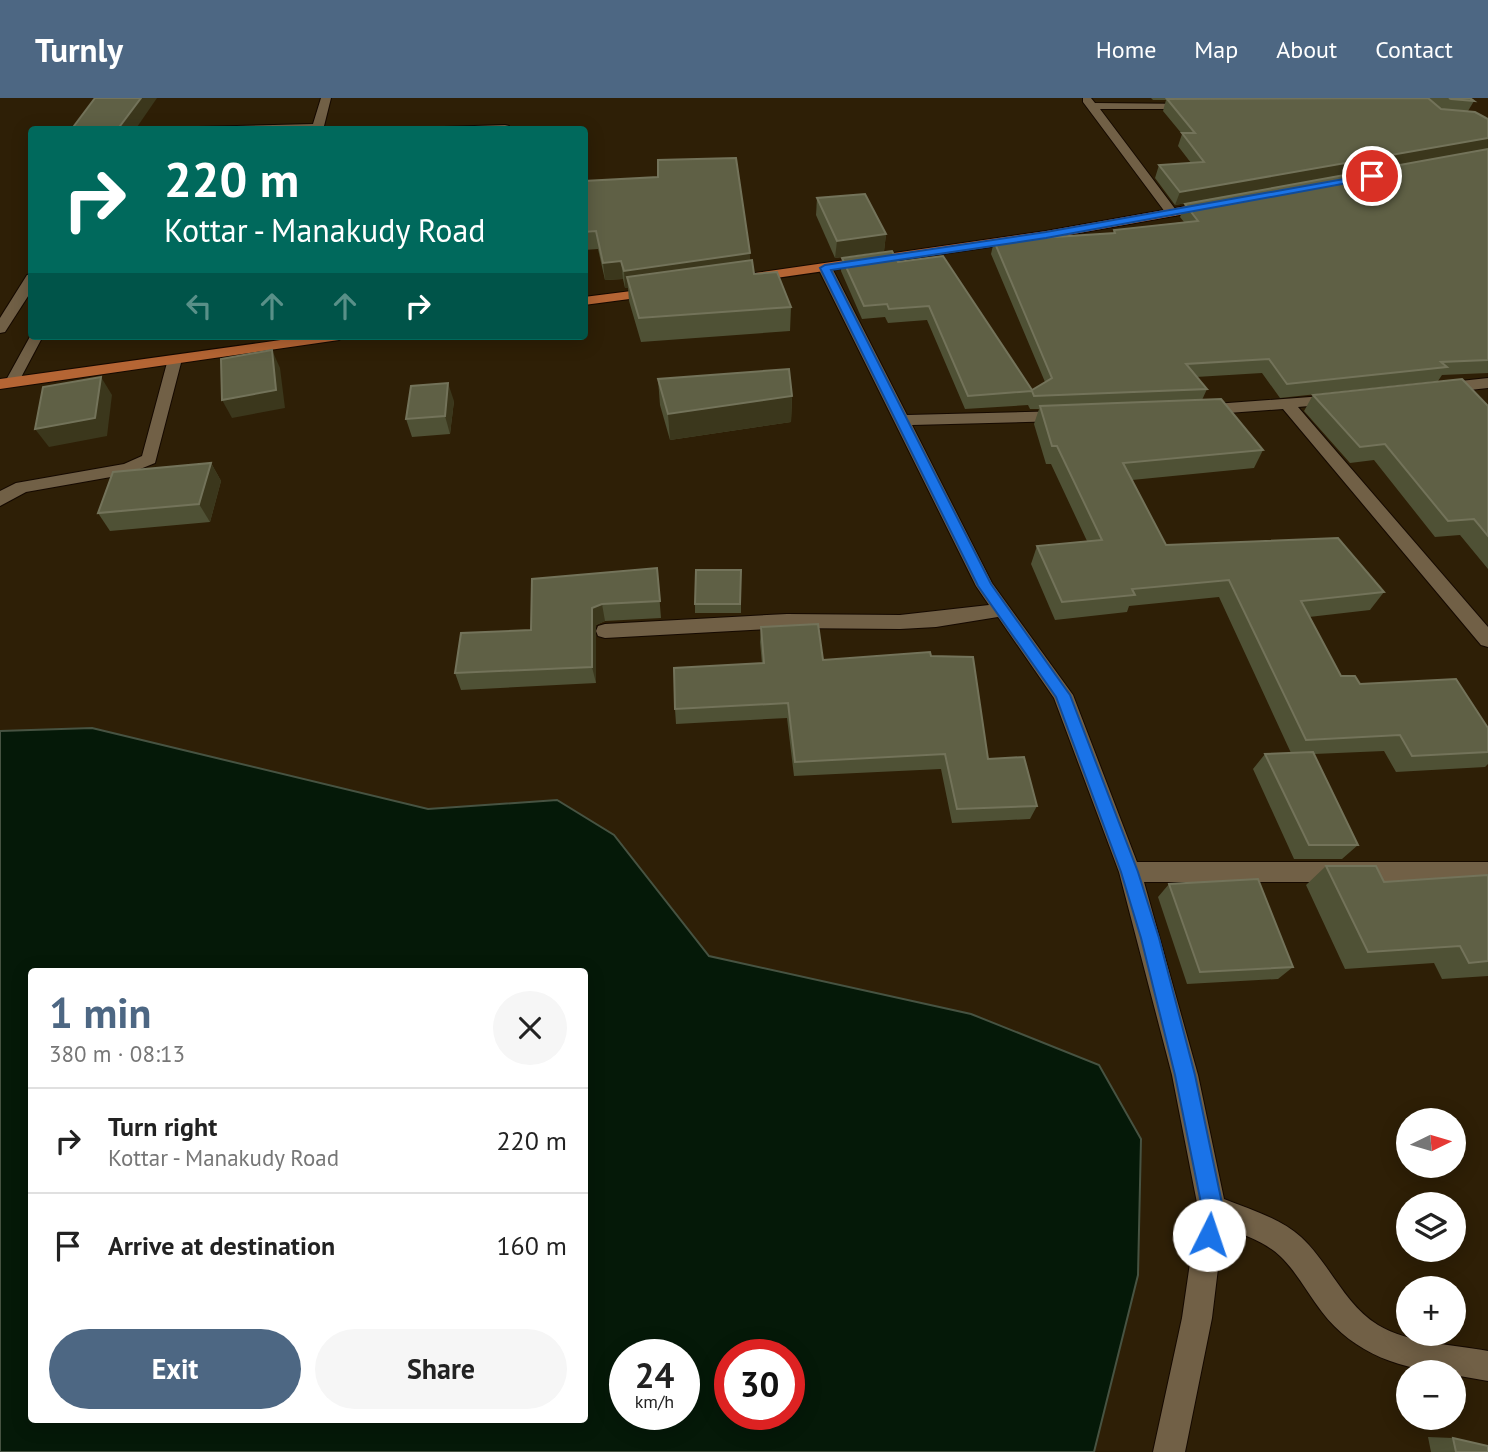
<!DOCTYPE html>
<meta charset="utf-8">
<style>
body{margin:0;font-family:"PT Sans",sans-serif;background:#f6f6f6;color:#222;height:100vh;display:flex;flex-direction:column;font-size:26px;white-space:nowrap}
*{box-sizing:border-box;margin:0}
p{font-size:23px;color:#767676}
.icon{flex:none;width:38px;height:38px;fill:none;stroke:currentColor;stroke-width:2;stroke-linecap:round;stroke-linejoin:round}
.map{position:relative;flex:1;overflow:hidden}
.panel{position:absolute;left:28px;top:870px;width:560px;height:455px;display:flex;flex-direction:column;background:#fff;border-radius:7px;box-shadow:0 4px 18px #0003}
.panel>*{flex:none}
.guide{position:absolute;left:28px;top:28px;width:560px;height:214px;border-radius:7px;box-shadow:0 4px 18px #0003;background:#00695c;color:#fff;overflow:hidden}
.needle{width:46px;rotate:85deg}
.buttons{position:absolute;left:1396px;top:1010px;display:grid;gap:14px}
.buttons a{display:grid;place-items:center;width:70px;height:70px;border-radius:50%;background:#fff;box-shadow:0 4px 18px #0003;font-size:35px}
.speed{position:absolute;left:609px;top:1241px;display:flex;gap:14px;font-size:35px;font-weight:700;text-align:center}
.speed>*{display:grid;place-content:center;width:91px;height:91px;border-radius:50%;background:#fff;box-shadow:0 4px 18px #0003;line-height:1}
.speed small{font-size:18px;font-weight:400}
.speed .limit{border:10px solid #d22;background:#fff;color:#111}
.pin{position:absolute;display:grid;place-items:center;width:60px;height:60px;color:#fff;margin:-30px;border:4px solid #fff;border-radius:50%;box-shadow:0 2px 7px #0007}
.me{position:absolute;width:77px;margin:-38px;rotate:4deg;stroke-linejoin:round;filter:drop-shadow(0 0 5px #0008)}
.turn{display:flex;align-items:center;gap:24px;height:147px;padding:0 21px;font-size:32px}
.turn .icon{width:91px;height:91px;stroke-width:2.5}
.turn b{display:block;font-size:49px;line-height:60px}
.lanes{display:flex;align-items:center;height:66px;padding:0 21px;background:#0003;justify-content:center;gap:35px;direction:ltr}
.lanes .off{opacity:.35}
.round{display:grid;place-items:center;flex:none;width:74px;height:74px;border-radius:37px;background:#f6f6f6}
.headline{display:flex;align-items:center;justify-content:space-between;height:119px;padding:0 21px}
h1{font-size:42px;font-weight:600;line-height:52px;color:#4d6783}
.primary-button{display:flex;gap:14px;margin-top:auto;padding:14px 21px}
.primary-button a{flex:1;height:80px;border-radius:42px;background:#4d6783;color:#fff;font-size:28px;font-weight:600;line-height:80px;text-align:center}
.primary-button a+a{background:#f6f6f6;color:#222}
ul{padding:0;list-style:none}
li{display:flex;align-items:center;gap:21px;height:105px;padding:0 21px;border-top:2px solid #e0e0e0}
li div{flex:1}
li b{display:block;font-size:26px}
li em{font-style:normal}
header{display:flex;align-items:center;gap:42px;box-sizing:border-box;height:98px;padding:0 35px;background:#4d6783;color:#fff}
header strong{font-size:33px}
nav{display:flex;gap:38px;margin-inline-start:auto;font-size:24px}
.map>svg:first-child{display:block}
.water{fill:#051908;stroke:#475342;stroke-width:2;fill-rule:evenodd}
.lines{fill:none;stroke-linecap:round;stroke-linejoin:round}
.minor-casing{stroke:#150900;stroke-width:2}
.major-casing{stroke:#150900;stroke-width:2}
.minor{fill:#716046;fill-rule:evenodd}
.major{fill:#b56534;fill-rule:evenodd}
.wall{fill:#4f5135}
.shaded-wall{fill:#3b371c}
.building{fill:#5f6045;stroke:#73735a;stroke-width:2}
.route{fill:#1a73e8;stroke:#114b97;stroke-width:2}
</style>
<header>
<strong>Turnly</strong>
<nav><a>Home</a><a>Map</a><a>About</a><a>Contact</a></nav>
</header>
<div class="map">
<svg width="1488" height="1354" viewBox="0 0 1488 1354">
<rect width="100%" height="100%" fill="#2e1f06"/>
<path class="water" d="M92,630L428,711L557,702L614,737L709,858L971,916L1099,967L1141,1041L1138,1177L1094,1354H0V633ZM32,873H584V1321H32ZM625,1256H684V1316H625ZM789,1256V1316H730V1256Z"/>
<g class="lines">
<defs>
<g id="minor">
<path d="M321,0H331L323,32H194L199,29L313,26Z"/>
<path d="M1083,0H1091L1095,5L1196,6L1197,8L1192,11H1100L1176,112V118H1168L1083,4Z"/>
<path d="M505,27L509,28L510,32H439L444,29Z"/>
<path d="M825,166L832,170L907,317L1064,313L1072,318L1064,323L912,327L992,485L1073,597L1137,764H1488V784H1144L1198,977L1224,1101C1249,1111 1280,1120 1301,1139C1330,1166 1344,1206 1378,1227C1409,1246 1453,1246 1488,1253V1283L1454,1277V1274C1404,1274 1353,1255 1322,1214C1308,1196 1297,1174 1280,1158C1265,1144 1243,1136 1223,1129L1212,1220L1185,1354H1153L1182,1220L1198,1110L1172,977L1119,774L1054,600L998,519L936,529L900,531L787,530L605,540L598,538L596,533L598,528L605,526L787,516L900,517L989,507L976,488L818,170Z"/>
<path d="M32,176V192L5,234L0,235V220L27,177Z"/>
<path d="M32,235V238H43L17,287H7L5,284Z"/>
<path d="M175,257L182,261L155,365L128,376L26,394L0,408V393L16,385L124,366L142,358L168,261Z"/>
<path d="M1488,280V290L1442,295L1434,290L1442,285Z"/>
<path d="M1337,297L1342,299L1345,302L1342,305L1298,309L1488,529V549L1481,547L1283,311L1201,317L1193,312L1201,307Z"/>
</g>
<g id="major">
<path d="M1209,104L1215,108L1213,111L1046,141L749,184L742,180L749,176L1046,133Z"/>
<path d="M655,190L662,194L660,197L584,207V199Z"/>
<path d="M309,238H346L339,242L0,291V281Z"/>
</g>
</defs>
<use href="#minor" class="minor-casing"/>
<use href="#major" class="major-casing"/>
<use href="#minor" class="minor"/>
<use href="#major" class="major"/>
</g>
<g class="wall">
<path d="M1151,0H1470L1474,3L1468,13L1488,21V275L1442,277L1438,283L1280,300L1262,275L1196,279L1207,291L1202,302L1263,352L1254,370L1132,382L1166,447L1384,494L1370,512L1309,519L1341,578L1488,630V666L1485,669L1396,674L1384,653L1314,656L1358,747L1342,761H1294L1253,671L1265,656L1291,655L1219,499L1129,508L1127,514L1055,522L1031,466L1037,448L1087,443L1051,366H1046L1034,326L1039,311H1030L1028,307L965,311L927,222L888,225L885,219L862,221L841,173L842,160L898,164L1032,292L1045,284L991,156L994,143L1113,135L1114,132L1184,124L1180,119L1185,106L1488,51L1175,107L1155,80L1159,67L1191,65L1178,48L1182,36L1163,13L1166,2H1153Z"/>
<path d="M584,83L750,155V162L754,176L791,209L790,233L641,244L629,203L628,190H625L623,181L605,182L598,151L584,152Z"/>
<path d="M817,100L886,136L884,153L835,160L816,117Z"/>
<path d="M658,281L792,298L791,324L670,342L660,307Z"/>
<path d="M1313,297L1488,308V471L1460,437L1435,439L1374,362L1350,365L1304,313Z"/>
<path d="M454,303L450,336L412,339L406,321Z"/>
<path d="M211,365L221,383L210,424L110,433L98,415Z"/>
<path d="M657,470L661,520L605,523L596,527V585L461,592L455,575Z"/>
<path d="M741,472V515H695V506Z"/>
<path d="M761,529L823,562L931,558L988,661L1037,708L1030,721L952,725L941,671L794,678L787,620L676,626L675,611L762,566L760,544Z"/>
<path d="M1326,768L1384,784L1488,777V878L1442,881L1434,865L1345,871L1306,787Z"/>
<path d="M1169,786L1293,869L1278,881L1187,886L1158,799Z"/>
<path d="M1428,1339L1453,1340L1488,1354H1431Z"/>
</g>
<g class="shaded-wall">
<path d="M141,0H157L135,32H117Z"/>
<path d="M1488,40V51L1175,107L1180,94Z"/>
<path d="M886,136L884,153L835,160L837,143Z"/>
<path d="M750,155V173L627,179L628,190H625L624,173Z"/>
<path d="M621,163L623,181L605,182L603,165Z"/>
<path d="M262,238H286L264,242Z"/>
<path d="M272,252L280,270L285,310L232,320L222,302Z"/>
<path d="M101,279L112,297L107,338L49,349L35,331Z"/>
<path d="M448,285L454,303L450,336L445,318Z"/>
<path d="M792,298L791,324L670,342L668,316Z"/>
<path d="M211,365L221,383L210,424L199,406Z"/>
<path d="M602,506L605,523L596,527V585L592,569V510Z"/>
</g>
<g class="building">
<path d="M95,0H141L117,32H71Z"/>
<path d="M1428,0L1441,11L1475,14L1486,20L1488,21V40L1180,94L1159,67L1204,64L1182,35H1195L1167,1Z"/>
<path d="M1449,0H1470L1474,3L1451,1Z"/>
<path d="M1488,51V262L1441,264L1447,269L1287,286L1269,261L1186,266L1207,291L1034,298L1032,293L968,298L929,208L889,211L887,206L864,208L842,160L892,153L898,164L943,158L1032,292L1052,280L994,143L1115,135L1114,132L1198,123L1185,106Z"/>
<path d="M736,60L750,155L624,173L621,163L603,165L596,133L584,134V83L658,79V62Z"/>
<path d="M865,96L886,136L837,143L817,100Z"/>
<path d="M752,162L754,176L777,174L791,209L639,220L627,179Z"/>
<path d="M272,252L276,292L222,302L221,261Z"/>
<path d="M789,271L792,298L668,316L658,281Z"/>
<path d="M101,279L95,320L35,331L43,289Z"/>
<path d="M1462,281L1488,308V438L1474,421L1448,423L1385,346L1360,349L1313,297Z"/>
<path d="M448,285L445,318L406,321L411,288Z"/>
<path d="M1221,301L1263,352L1123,365L1166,447L1338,440L1384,494L1301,503L1341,578H1355L1360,586L1456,581L1488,630V654L1412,658L1400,637L1306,642L1229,482L1132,491L1135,497L1062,504L1037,448L1102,442L1057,348H1052L1040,308Z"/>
<path d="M211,365L199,406L98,415L113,374Z"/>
<path d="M657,470L660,503L602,506L592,510V569L455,575L461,535L531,532L532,481Z"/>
<path d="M696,472H741L740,506H695Z"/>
<path d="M818,526L823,562L930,554L931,558L973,559L988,661L1024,659L1037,708L957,711L945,656L795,664L788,605L675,611L674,570L764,565L761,529Z"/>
<path d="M1313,654L1358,747H1309L1265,656Z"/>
<path d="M1326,768H1376L1384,784L1488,777V863L1469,865L1460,848L1368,854Z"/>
<path d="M1258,781L1293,869L1200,874L1169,786Z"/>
<path d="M1453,1340L1488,1348V1354H1456Z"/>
</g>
<path class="route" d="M1372,76H1375V80L1046,140L831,172L991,486L1070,597L1138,774L1159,840L1195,977L1223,1110L1216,1145L1209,1148L1201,1145L1198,1137L1202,1110L1175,977L1141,840L1121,774L1056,599L978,488L820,170L825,167L1046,134Z"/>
</svg>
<div class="buttons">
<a><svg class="needle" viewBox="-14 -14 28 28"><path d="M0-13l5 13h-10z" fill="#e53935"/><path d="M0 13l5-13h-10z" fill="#767676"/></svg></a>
<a><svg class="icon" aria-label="layers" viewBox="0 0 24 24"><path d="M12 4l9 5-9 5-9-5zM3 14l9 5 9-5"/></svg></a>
<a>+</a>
<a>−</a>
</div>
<div class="speed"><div>24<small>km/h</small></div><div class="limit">30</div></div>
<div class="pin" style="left:1372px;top:78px;background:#d93025"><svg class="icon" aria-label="arrive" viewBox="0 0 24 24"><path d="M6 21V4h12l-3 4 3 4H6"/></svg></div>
<svg class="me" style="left:1209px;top:1137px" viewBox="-20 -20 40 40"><circle r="19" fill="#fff"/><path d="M0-13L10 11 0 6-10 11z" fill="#1a73e8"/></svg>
<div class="guide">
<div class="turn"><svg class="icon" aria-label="right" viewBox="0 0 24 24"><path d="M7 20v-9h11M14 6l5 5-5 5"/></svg><div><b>220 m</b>Kottar - Manakudy Road</div></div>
<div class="lanes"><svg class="icon off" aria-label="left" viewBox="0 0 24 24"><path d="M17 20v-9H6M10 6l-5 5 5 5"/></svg><svg class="icon off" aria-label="ahead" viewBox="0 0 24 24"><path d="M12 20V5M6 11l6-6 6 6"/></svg><svg class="icon off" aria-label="ahead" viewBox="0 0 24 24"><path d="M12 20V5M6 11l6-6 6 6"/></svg><svg class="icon" aria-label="right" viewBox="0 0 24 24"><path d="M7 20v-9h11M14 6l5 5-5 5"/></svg></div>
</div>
<section class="panel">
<div class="headline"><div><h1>1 min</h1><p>380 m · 08:13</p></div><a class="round"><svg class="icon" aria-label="close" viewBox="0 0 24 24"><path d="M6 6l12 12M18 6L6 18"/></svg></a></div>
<ul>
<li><svg class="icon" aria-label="right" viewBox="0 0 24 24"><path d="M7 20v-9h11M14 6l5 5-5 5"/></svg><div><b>Turn right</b><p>Kottar - Manakudy Road</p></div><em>220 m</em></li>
<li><svg class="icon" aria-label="arrive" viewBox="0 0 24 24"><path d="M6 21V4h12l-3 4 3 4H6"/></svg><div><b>Arrive at destination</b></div><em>160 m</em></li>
</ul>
<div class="primary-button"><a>Exit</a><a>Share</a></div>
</section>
</div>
